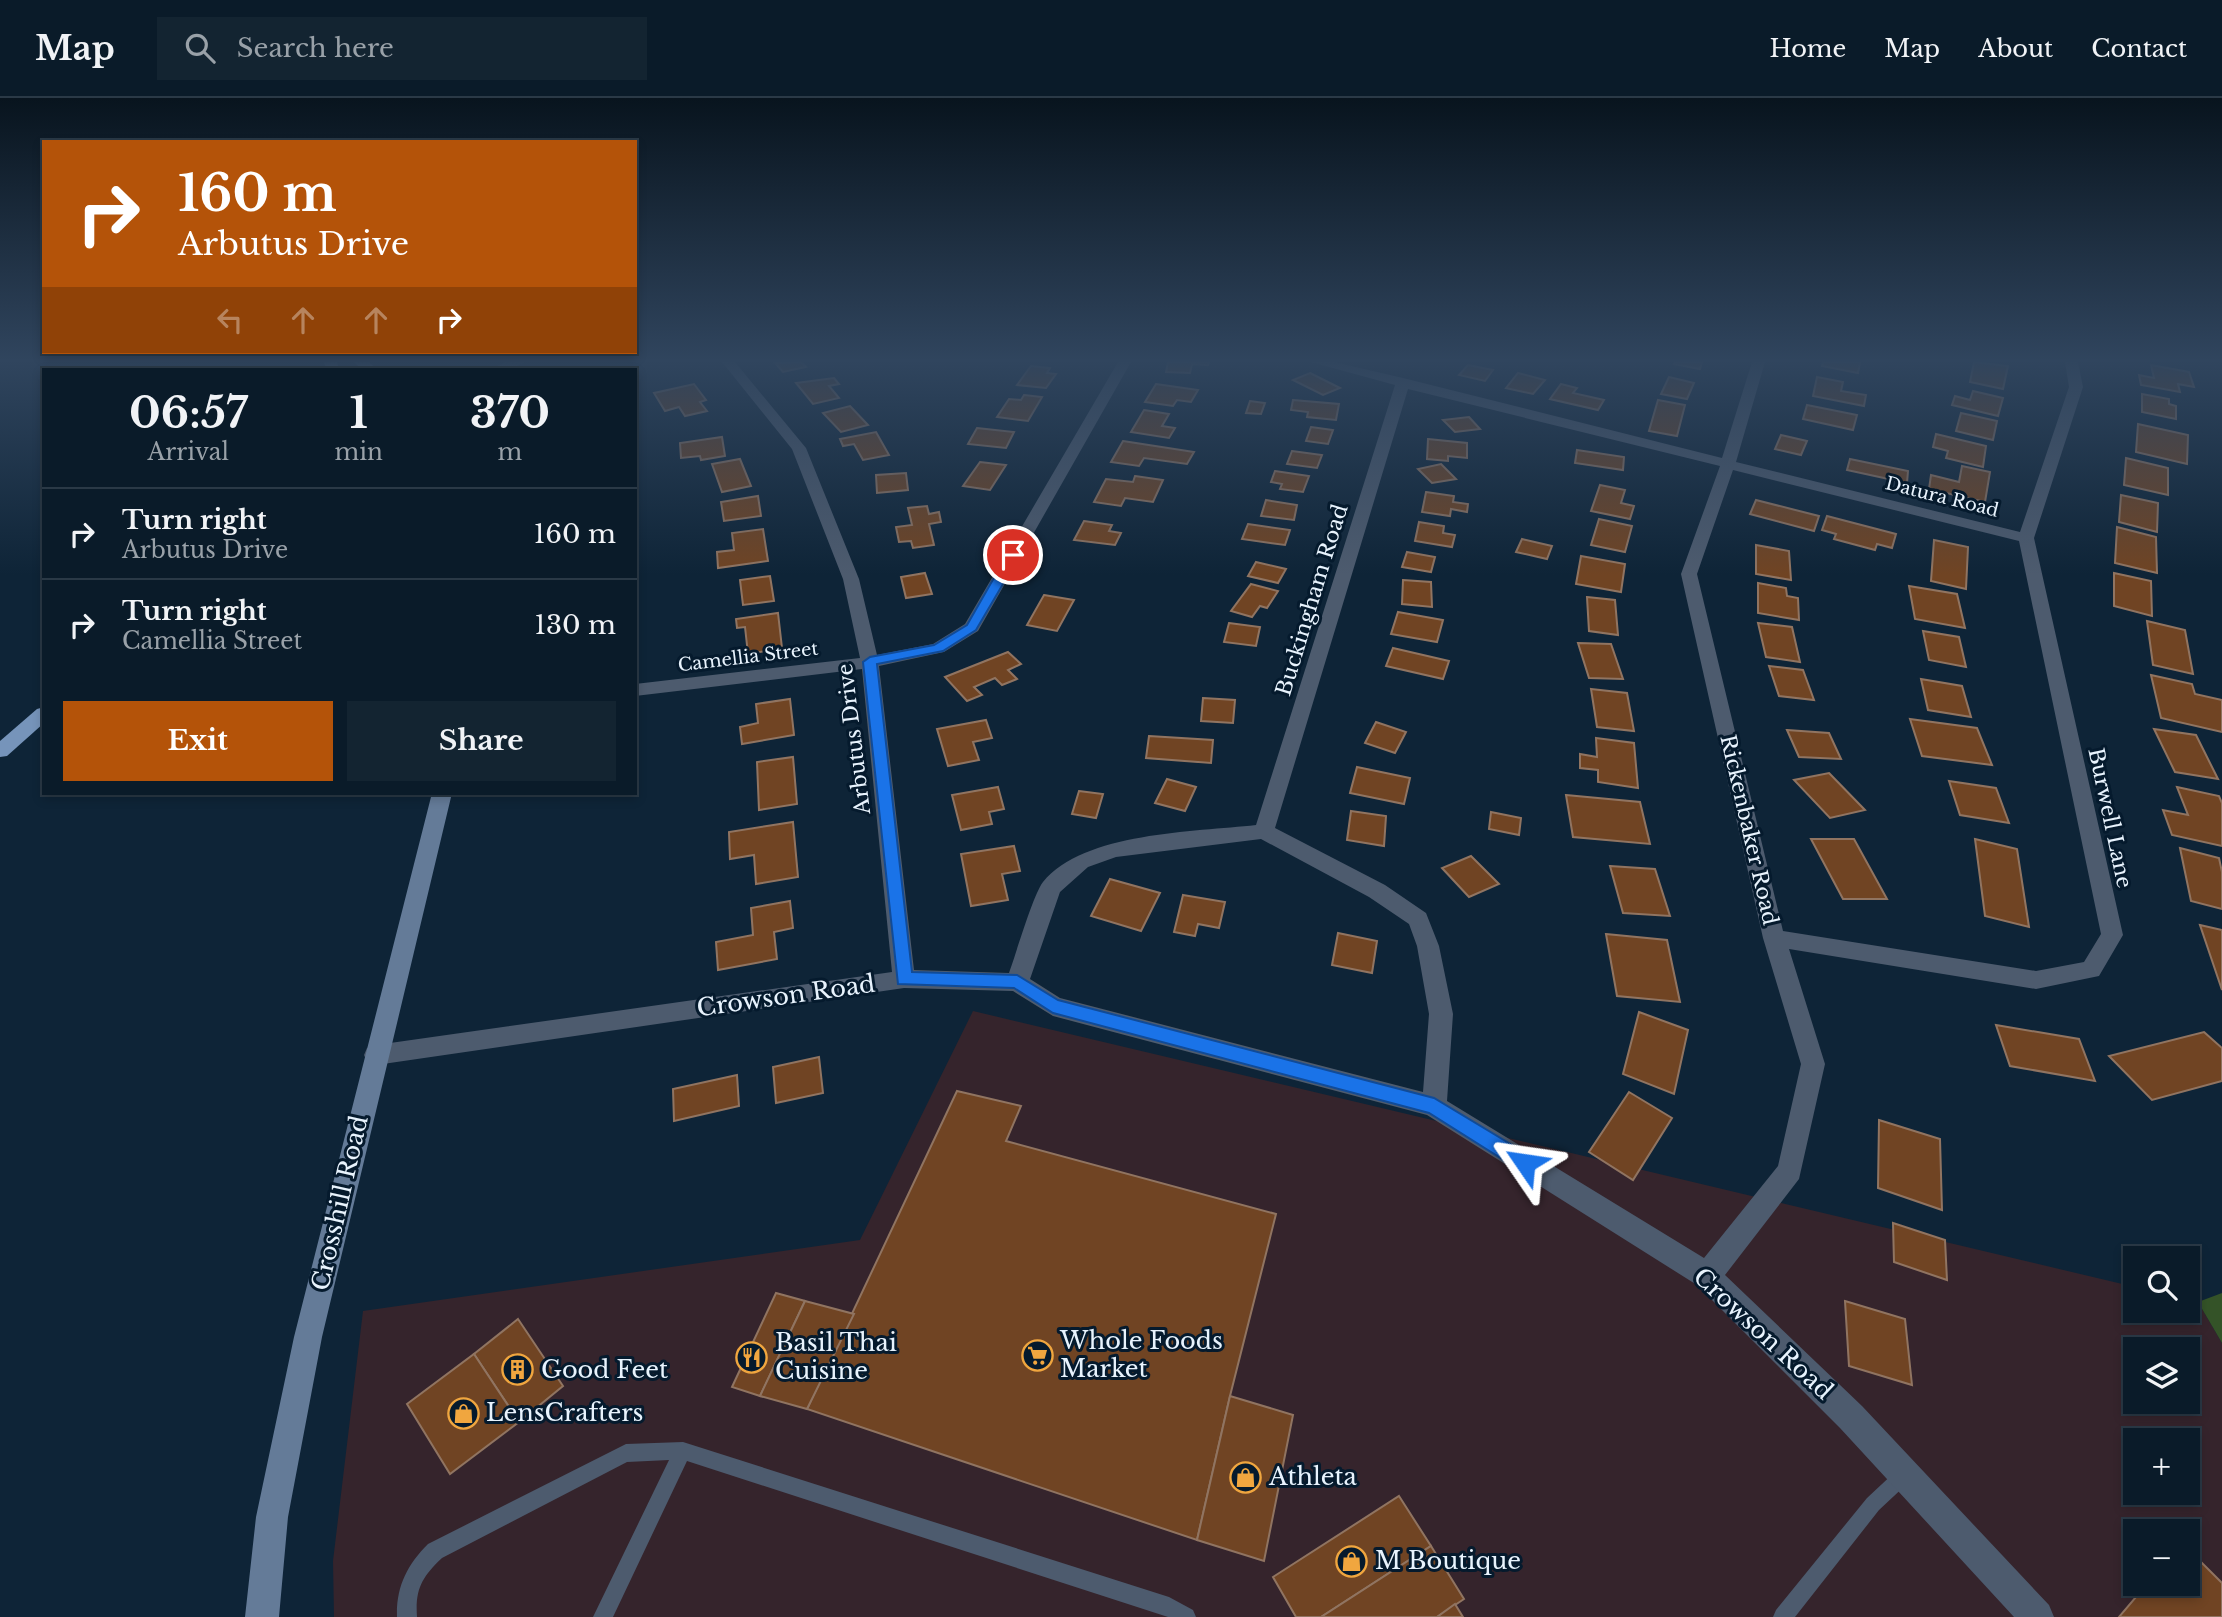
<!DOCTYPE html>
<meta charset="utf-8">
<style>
body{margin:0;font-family:"Libre Baskerville",serif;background:#132431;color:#f1f3f6;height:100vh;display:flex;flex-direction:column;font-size:26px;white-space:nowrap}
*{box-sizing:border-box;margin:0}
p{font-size:23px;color:#99a1a8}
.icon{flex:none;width:38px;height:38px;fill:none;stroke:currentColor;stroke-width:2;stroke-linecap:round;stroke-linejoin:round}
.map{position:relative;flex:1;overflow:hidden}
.drawer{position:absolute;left:42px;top:270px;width:595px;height:427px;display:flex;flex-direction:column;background:#0a1b29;border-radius:0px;box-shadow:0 4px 10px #0003,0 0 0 2px #2a3946}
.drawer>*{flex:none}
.hud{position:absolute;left:42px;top:42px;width:595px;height:214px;border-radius:0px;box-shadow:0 4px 10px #0003,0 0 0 2px #2a3946;background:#b45309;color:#fff;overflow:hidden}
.tools{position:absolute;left:2123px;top:1148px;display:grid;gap:14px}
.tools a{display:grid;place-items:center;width:77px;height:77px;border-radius:0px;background:#0a1b29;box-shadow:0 4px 10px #0003,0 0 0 2px #2a3946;font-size:35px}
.pin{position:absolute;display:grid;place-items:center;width:60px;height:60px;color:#fff;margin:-30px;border:4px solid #fff;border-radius:50%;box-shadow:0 2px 7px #0007}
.me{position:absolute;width:77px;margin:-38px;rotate:302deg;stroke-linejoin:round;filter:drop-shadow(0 0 5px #0008)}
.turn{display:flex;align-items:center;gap:24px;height:147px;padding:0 21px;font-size:32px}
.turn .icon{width:91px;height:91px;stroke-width:2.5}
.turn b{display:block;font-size:49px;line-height:60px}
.lanes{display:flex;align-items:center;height:66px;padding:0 21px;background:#0003;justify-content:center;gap:35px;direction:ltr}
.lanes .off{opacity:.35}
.eta{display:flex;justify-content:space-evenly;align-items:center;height:119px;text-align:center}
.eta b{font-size:42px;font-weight:700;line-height:49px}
.button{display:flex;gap:14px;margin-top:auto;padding:14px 21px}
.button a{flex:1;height:80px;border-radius:0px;background:#b45309;color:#fff;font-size:28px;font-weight:700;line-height:80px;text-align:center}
.button a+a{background:#132431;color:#f1f3f6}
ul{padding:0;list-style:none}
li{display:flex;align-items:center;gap:21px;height:91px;padding:0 21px;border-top:2px solid #2a3946}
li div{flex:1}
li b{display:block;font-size:26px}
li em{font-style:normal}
header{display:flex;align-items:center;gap:42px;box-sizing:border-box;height:98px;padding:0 35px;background:#0a1b29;border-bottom:2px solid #2a3946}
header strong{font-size:33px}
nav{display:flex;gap:38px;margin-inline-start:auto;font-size:24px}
.search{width:490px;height:63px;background:#132431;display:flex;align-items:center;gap:18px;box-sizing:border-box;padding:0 24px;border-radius:0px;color:#99a1a8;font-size:26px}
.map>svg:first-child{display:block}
.commercial{fill:#35242c;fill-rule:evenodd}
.forest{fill:#345328}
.building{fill:#704423;stroke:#907461;stroke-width:2}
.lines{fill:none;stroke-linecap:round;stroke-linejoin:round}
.lane{fill:#4d5b6e;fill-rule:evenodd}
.street{fill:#4d5b6e;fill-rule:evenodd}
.secondary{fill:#647b98;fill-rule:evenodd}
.primary{fill:#7694ba;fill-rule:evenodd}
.route{fill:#1a73e8;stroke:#114b97;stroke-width:2}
.labels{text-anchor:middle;stroke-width:6;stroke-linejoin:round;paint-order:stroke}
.far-street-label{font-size:18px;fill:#e8f3fd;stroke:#051a2d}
.street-label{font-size:21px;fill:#e8f3fd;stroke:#051a2d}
.near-street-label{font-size:24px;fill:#e8f3fd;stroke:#051a2d}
.near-poi-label{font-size:24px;fill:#e8f3fd;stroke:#051a2d;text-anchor:start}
</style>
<header>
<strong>Map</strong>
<div class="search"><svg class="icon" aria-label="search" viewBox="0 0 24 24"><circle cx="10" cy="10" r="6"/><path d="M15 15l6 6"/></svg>Search here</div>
<nav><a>Home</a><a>Map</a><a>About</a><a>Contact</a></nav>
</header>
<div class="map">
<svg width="2222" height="1519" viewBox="0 0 2222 1519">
<rect width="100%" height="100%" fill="#0e2437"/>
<path class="commercial" d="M973,913L2135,1189V1213H2188V1202L2198,1204L2222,1245V1519H334L333,1463L363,1213L860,1142ZM2135,1251H2188V1304H2135ZM2135,1342H2188V1395H2135ZM2135,1433H2188V1486H2135Z"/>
<path class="forest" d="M2222,1195V1245L2198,1204Z"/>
<g class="building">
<path d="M801,264L806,269L783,274L775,265Z"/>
<path d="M1168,264H1209L1208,267L1192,266L1190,275L1166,274Z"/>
<path d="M1675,264H1702L1700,271L1674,266Z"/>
<path d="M1823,264H1857L1860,265L1858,275L1822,268Z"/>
<path d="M1974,264L2008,268L2003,291L1970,284Z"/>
<path d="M1468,267L1493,272L1485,283L1459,277Z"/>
<path d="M2151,267L2189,274L2194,289L2178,286L2180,294L2141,287L2139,277L2154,280Z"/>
<path d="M1031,268L1050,270L1047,275L1056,276L1046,290L1017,287Z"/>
<path d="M1310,275L1340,290L1323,297L1293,282Z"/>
<path d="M1518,275L1545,282L1533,296L1506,290Z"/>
<path d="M1669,279L1694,285L1687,301L1661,296Z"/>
<path d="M1817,279L1843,284L1841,293L1866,297L1864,308L1813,298Z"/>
<path d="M834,280L839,286L829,288L839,300L813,306L796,285Z"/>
<path d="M694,286L706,302L700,304L707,313L685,318L679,309L665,313L654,295Z"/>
<path d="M1156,286L1198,292L1191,304L1177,302L1173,308L1145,304Z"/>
<path d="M1561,286L1577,290L1573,295L1604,302L1598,312L1550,301Z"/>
<path d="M1973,293L2003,300L1998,318L1952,307L1955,298L1970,302Z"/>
<path d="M2142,296L2169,301V306L2176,308V321L2142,314Z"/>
<path d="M1024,297L1042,299L1028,323L997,319L1009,301L1021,302Z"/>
<path d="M1293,302L1339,306L1336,322L1307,319L1308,314L1291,312Z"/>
<path d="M1658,302L1685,307L1677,338L1649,333Z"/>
<path d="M1250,303L1265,305L1261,316L1246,315Z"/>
<path d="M1807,307L1857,317L1853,332L1803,321Z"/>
<path d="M850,308L868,327L841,334L823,315Z"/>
<path d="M1144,312L1169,316L1162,328L1175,330L1169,340L1131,334Z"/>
<path d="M1961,315L1997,323L1993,342L1956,333Z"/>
<path d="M1469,319L1480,331L1455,334L1443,322Z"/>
<path d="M2138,326L2188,337L2187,366L2136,354Z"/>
<path d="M1311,329L1333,332L1328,346L1306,343Z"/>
<path d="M977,330L1014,334L1006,350L968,346Z"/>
<path d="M876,334L889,357L863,362L854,346L843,348L840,341Z"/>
<path d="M1936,336L1986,348L1983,369L1946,360L1948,353L1933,349Z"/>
<path d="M1781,337L1807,343L1801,357L1775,351Z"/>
<path d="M722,339L725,358L701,362L700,358L681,360L680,345Z"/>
<path d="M1428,341L1467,345V360L1448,358V363L1427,361Z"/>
<path d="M1123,343L1194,354L1187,366L1144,360L1139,368L1111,364Z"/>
<path d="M1577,352L1624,359L1623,372L1575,365Z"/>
<path d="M1292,353L1322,357L1317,370L1287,366Z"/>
<path d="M2126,360L2168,370V397L2124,387Z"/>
<path d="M740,361L751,388L722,394L712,366Z"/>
<path d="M1850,361L1908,373L1907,385L1847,372Z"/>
<path d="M980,364L1006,367L990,392L963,388Z"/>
<path d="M1441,366L1456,381L1432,385L1418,371Z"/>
<path d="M1962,368L1990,374L1985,404L1929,391L1931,377L1959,384Z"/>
<path d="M1275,373L1309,378L1303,394L1280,391L1282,386L1271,384Z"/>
<path d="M906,375L908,392L877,395L876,377Z"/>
<path d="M1135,378L1163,382L1153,404L1125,400L1121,408L1094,404L1106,381L1133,384Z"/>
<path d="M1600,387L1625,392L1621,405L1634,408L1630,421L1591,413Z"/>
<path d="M1426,394L1454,398L1453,404L1468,406L1467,414L1451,411L1450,418L1422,414Z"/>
<path d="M2121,397L2158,405L2157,434L2119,424Z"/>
<path d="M758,398L761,418L724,423L721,404Z"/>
<path d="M1266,402L1297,407L1294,422L1261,418Z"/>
<path d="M1756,402L1819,418L1814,433L1750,416Z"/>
<path d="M927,408L929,416L939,414L941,424L929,426L934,447L913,450L911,443L899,444L896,429L912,427L908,410Z"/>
<path d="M1827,418L1896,436L1892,450L1877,446L1875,452L1834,441L1836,436L1822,432Z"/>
<path d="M1599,421L1632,428L1625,454L1591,447Z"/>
<path d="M1084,423L1112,427L1109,433L1121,435L1115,447L1074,442Z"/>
<path d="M1419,424L1444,428L1443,435L1455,437L1452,449L1415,443Z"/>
<path d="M1248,426L1290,432L1285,447L1242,441Z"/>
<path d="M2117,429L2156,439L2157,475L2115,465Z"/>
<path d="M763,431L768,463L718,470L717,454L734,452L732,435Z"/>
<path d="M1522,441L1552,448L1547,461L1516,454Z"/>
<path d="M1934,442L1968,449L1966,491L1931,483Z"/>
<path d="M1756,447L1789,453L1791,482L1756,476Z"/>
<path d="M1407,454L1435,459L1431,474L1402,469Z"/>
<path d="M1581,458L1625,466L1621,494L1576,486Z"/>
<path d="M1256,464L1286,471L1278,485L1248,478Z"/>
<path d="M925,475L932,496L906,500L901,479Z"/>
<path d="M2114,475L2151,483L2152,518L2114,508Z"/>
<path d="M770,478L774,503L743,507L740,482Z"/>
<path d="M1403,482L1431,484L1432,509L1402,506Z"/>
<path d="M1758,485L1786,490L1787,498L1798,500L1799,522L1758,515Z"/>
<path d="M1251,486L1278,493L1267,510L1260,508L1252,519L1231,513Z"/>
<path d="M1909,488L1957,496L1965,530L1915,521Z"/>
<path d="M1044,497L1074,502L1057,533L1027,527Z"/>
<path d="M1587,499L1615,502L1618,537L1589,533Z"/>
<path d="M1398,514L1443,522L1437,544L1391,536Z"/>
<path d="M778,515L782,550L748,556L745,529L737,530L736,521Z"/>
<path d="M2147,523L2185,532L2193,576L2153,567Z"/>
<path d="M1229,525L1260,529L1256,548L1224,544Z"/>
<path d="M1758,525L1792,529L1800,564L1766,559Z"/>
<path d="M1923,533L1959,539L1966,569L1929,562Z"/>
<path d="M1578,545L1611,546L1623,581L1589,580Z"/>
<path d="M1393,550L1449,563L1443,581L1386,568Z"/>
<path d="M1008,554L1021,566L1008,572L1017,581L1002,587L995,580L974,589L982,597L967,603L945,579Z"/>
<path d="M1769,568L1803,572L1814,602L1779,598Z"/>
<path d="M2151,577L2192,586L2195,596L2222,602V634L2161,620Z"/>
<path d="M1921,581L1962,588L1971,619L1928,612Z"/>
<path d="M1591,591L1627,595L1634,633L1597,629Z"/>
<path d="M1203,600L1235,602L1233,625L1201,623Z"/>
<path d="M790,601L794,637L742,646L740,629L758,625L756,606Z"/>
<path d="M1910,621L1977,630L1992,667L1922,658Z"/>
<path d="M986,622L992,640L973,644L979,662L948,668L937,631Z"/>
<path d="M1376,624L1406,634L1395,655L1365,645Z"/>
<path d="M2154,631L2196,637L2218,681L2175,674Z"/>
<path d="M1787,632L1829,635L1841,661L1799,659Z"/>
<path d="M1149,638L1213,642L1211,665L1146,660Z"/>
<path d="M1596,640L1634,645L1638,690L1598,684V672L1580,670V656L1597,659Z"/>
<path d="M793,659L797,706L759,712L757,664Z"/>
<path d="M1357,669L1410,680L1404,706L1350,695Z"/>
<path d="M1829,675L1865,712L1830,720L1794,682Z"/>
<path d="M1167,681L1196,689L1185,713L1155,705Z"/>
<path d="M1949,683L1996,690L2009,725L1960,717Z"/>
<path d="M998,689L1004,711L989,714L992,726L961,732L952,697Z"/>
<path d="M2177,689L2219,698L2222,705V748L2172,737L2163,712L2188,717Z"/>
<path d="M1079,693L1103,696L1096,720L1072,716Z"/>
<path d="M1566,697L1640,704L1650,746L1573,739Z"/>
<path d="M1351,713L1386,718L1384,748L1347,742Z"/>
<path d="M1491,714L1521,720L1519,737L1489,731Z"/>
<path d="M793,724L798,779L756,786L754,757L730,761L729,734Z"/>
<path d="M1811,741H1854L1887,801H1843Z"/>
<path d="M1975,741L2017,751L2029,829L1985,818Z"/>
<path d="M1014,748L1020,773L1002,776L1008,802L971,808L961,756Z"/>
<path d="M2180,750L2219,760L2222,774V811L2191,803Z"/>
<path d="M1471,758L1499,786L1469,799L1442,770Z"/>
<path d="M1610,768L1655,771L1670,818L1623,815Z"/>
<path d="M1110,781L1160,795L1141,833L1091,818Z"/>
<path d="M1183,797L1225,804L1219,830L1198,826L1195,838L1174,834Z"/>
<path d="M790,803L793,830L774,834L777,861L718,872L716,844L753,837L751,810Z"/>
<path d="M2200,827L2222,832V892Z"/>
<path d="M1338,835L1377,843L1372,875L1332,867Z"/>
<path d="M1606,836L1667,842L1680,904L1617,898Z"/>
<path d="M1639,914L1688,932L1674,996L1623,976Z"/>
<path d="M1996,927L2079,941L2095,983L2010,968Z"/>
<path d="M2204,934L2222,950V983L2152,1002L2109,958Z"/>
<path d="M819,959L823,995L776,1005L773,969Z"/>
<path d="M737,977L739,1008L674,1023L673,991Z"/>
<path d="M957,993L1021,1008L1006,1043L1276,1116L1230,1298L1197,1442L807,1311Z"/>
<path d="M1629,994L1672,1020L1633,1082L1589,1054Z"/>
<path d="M1879,1022L1940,1041L1942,1112L1878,1090Z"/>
<path d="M1893,1125L1945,1142L1947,1182L1894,1164Z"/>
<path d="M776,1195L805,1203L760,1298L732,1289Z"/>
<path d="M805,1203L854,1216L807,1311L760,1298Z"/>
<path d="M1845,1203L1905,1221L1912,1287L1849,1268Z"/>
<path d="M518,1221L563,1288L519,1324L474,1256Z"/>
<path d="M474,1256L519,1324L450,1376L407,1306Z"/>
<path d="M1230,1298L1293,1317L1264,1463L1197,1442Z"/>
<path d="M1399,1398L1431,1448L1321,1519H1296L1273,1479Z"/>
<path d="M1431,1448L1464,1501L1437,1519H1321Z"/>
<path d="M2200,1463L2222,1485V1519H2119L2147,1486H2162L2168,1493L2176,1486H2188V1475Z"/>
<path d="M1455,1506L1463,1519H1437Z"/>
</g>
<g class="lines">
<g class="lane">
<path d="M683,1344L1169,1499L1193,1512L1196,1519H1168L687,1363L613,1519H593L669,1362L627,1364L442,1460C422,1479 415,1491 417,1519H397C396,1489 407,1467 428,1446L626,1346Z"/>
<path d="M1903,1369L1909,1372L1912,1378L1909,1384L1879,1412L1795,1519H1773L1776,1512L1867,1400L1897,1372Z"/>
</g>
<g class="street">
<path d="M506,264H525L511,271H492Z"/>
<path d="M722,264H735L806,350L859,481L877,557L933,546L965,526L1118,264H1131L978,533L944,554L879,568L914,872L1009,875C1016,856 1033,797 1043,784C1084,734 1194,734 1256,727L1395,287L1311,264H1334L1403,280L1722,360L1752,264H1765L1736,364L2020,434L2069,289L2065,264H2078L2083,289L2034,440L2123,837L2099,878L2036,891L1789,851L1825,966L1799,1081L1725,1177L1862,1308L2049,1507L2054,1519H2014L1840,1330L1697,1187L1427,1017L1053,918L1013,893L904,890L376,967L367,964L364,957L367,950L376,947L892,874L862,571L635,598V586L860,560L843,481L792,351ZM1408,291L1720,368L1681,476L1763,840L1801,966L1778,1068L1704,1160L1447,1003L1453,916L1439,848L1426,815L1385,787L1275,730ZM1733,372L2019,443L2101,836L2084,864L2036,873L1783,833L1697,476ZM1261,741L1369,799L1409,826L1417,848L1429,916L1423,994L1060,900L1030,881L1060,794L1088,769L1116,759Z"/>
</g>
<path class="secondary" d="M432,695H452L322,1239L288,1419L279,1519H245L256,1419L294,1239Z"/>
<g class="primary">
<path d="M324,264H337L339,271H326Z"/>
<path d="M354,264H369L376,271H361Z"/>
<path d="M44,609V625L7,658L0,659V643L37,611Z"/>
</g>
</g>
<linearGradient id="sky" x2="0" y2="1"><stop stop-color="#08141e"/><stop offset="0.55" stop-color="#30455e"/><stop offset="1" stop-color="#30455e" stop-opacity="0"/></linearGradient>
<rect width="2222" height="477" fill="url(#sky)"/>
<path class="route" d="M1013,453L1020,457L976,532L943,553L877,566L912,874L1017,877L1058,902L1434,1000L1532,1059L1535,1065L1532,1071L1525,1074L1518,1071L1429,1015L1053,915L1014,890L898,886L863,564L870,559L934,547L967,527L1007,457Z"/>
<defs>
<symbol id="supermarket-ring" viewBox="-11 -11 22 22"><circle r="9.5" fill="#051a2d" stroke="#f0a63f" stroke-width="1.5"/><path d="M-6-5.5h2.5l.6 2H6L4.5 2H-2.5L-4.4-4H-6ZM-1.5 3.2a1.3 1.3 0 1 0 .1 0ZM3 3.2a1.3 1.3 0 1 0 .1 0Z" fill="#f0a63f"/></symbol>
<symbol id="restaurant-ring" viewBox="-11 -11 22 22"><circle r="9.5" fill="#051a2d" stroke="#f0a63f" stroke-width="1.5"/><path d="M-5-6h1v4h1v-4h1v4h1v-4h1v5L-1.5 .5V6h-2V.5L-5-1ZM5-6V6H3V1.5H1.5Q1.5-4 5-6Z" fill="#f0a63f"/></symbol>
<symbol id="building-ring" viewBox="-11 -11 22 22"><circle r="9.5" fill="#051a2d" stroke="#f0a63f" stroke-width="1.5"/><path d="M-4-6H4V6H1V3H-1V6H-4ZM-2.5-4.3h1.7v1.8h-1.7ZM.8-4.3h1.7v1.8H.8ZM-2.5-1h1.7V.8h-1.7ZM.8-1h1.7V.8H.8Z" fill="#f0a63f"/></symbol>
<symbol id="shop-ring" viewBox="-11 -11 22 22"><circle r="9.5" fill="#051a2d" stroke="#f0a63f" stroke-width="1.5"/><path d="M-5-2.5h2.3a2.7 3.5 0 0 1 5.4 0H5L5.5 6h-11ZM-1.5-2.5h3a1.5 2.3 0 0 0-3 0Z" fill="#f0a63f"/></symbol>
</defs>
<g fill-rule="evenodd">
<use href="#supermarket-ring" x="1020" y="1240" width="35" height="35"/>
<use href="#restaurant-ring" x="734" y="1242" width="35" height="35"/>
<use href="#building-ring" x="500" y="1254" width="35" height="35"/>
<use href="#shop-ring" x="446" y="1298" width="35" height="35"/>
<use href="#shop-ring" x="1228" y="1362" width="35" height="35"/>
<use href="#shop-ring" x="1334" y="1446" width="35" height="35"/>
</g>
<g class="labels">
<g class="far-street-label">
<text transform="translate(1942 399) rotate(14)" y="6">Datura Road</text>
<text transform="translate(748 559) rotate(-7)" y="6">Camellia Street</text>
</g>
<g class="street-label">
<text transform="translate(1312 502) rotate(-73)" y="7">Buckingham Road</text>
<text transform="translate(854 641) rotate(-97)" y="7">Arbutus Drive</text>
<text transform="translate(2110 720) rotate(78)" y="7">Burwell Lane</text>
<text transform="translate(1749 732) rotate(77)" y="7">Rickenbaker Road</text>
</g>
<g class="near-street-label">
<text transform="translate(786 898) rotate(-8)" y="8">Crowson Road</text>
<text transform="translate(340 1105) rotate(-77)" y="8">Crosshill Road</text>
<text transform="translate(1763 1236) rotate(43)" y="8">Crowson Road</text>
</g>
<g class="near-poi-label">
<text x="1060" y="1251">Whole Foods<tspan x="1060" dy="28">Market</tspan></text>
<text x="775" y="1253">Basil Thai<tspan x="775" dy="28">Cuisine</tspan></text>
<text x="541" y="1280">Good Feet</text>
<text x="486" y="1323">LensCrafters</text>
<text x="1269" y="1387">Athleta</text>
<text x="1375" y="1471">M Boutique</text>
</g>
</g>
</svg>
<div class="tools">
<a><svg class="icon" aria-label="search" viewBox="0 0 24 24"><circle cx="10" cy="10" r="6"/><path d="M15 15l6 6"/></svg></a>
<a><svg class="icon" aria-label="layers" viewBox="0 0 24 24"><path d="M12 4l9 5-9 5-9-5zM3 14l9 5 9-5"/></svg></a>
<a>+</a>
<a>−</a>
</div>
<div class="pin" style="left:1013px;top:457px;background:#d93025"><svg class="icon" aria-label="arrive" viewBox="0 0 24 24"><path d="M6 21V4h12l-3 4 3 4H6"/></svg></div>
<svg class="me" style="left:1525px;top:1065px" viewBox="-20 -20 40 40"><path d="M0-17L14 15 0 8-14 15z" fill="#1a73e8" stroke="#fff" stroke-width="4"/></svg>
<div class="hud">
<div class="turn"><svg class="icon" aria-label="right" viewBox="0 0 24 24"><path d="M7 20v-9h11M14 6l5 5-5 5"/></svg><div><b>160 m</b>Arbutus Drive</div></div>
<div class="lanes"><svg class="icon off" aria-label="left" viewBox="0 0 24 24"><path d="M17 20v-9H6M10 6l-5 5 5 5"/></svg><svg class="icon off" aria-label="ahead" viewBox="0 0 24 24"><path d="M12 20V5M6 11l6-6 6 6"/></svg><svg class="icon off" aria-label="ahead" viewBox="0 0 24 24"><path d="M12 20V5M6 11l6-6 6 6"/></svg><svg class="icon" aria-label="right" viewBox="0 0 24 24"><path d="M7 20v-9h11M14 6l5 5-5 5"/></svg></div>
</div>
<section class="drawer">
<div class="eta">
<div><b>06:57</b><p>Arrival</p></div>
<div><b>1</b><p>min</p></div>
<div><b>370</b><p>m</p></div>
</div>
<ul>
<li><svg class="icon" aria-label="right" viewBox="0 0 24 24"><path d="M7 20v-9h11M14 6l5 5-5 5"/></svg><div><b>Turn right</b><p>Arbutus Drive</p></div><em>160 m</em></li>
<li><svg class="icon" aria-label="right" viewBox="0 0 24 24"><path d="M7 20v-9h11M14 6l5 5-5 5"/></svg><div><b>Turn right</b><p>Camellia Street</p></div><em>130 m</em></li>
</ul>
<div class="button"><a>Exit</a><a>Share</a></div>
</section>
</div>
